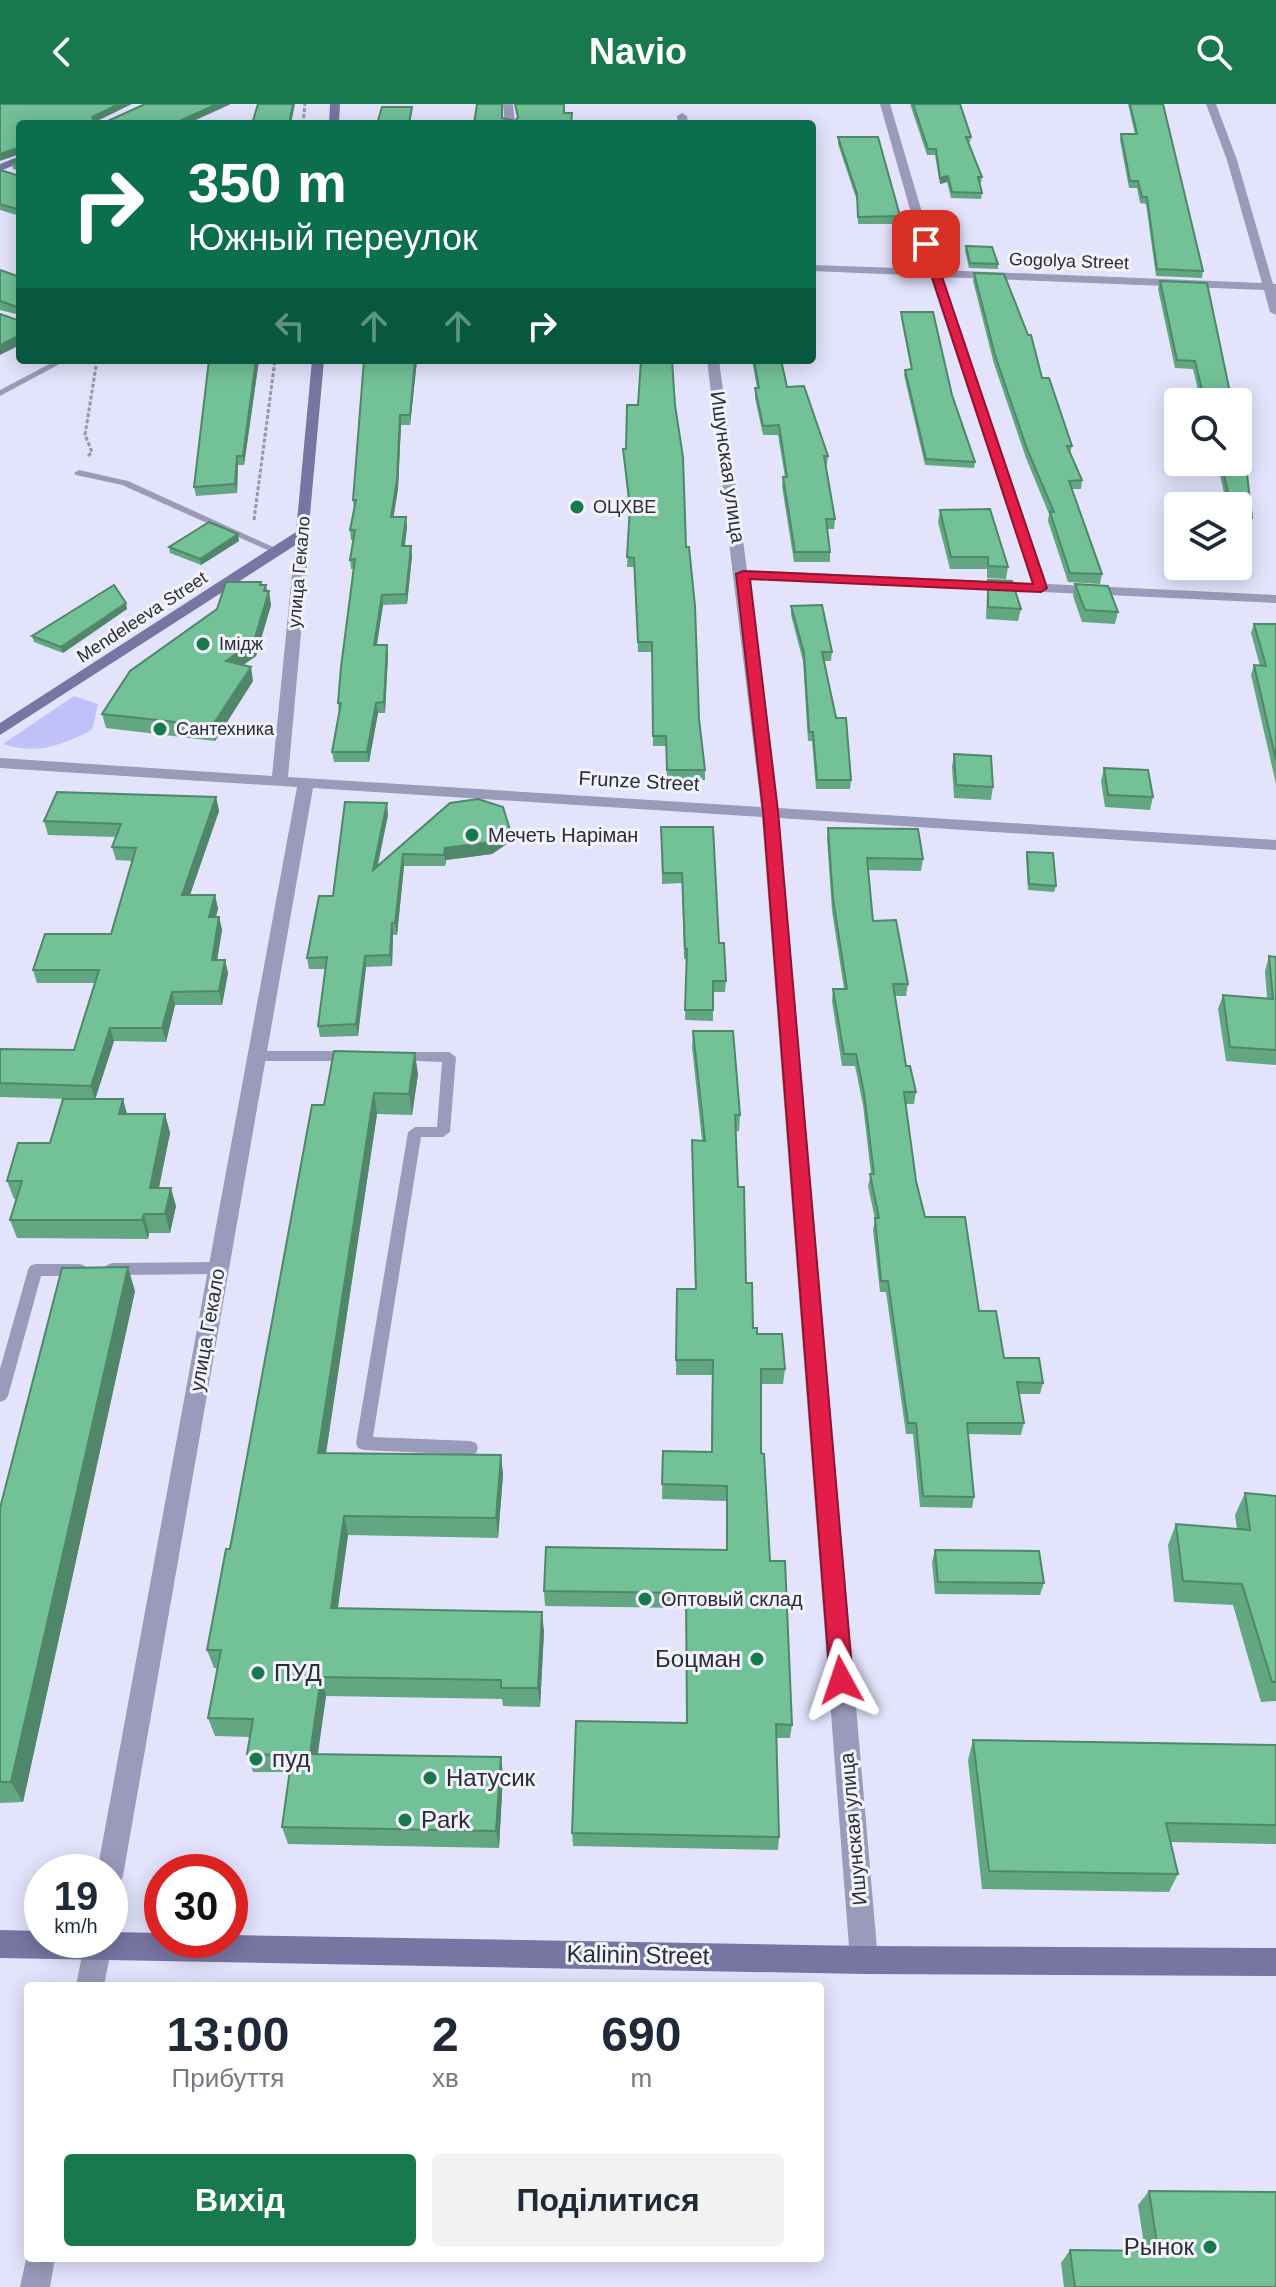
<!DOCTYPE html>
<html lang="uk">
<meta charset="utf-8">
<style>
body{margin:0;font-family:Helvetica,sans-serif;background:#f2f2f3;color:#1f2937;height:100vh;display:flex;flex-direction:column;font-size:30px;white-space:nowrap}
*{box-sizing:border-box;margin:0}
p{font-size:26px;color:#747a83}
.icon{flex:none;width:44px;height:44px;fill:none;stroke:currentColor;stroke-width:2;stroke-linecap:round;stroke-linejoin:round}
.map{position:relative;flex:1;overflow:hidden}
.side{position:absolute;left:24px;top:1878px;width:800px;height:280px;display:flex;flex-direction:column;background:#fff;border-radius:8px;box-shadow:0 4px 20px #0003}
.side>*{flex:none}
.banner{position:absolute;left:16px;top:16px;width:800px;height:244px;border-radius:8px;box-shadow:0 4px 20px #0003;background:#0b6e4f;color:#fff;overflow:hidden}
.buttons{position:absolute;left:1164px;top:284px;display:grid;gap:16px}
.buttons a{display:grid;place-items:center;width:88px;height:88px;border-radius:8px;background:#fff;box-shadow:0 4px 20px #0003;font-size:40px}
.speed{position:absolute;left:24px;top:1750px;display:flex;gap:16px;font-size:40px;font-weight:700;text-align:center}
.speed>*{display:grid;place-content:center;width:104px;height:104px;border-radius:50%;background:#fff;box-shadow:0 4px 20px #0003;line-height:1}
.speed small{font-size:20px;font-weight:400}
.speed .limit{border:12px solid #d22;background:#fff;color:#111}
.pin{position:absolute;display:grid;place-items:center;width:68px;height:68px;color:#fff;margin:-34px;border-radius:16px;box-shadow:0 4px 12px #0006}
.me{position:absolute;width:88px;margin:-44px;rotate:355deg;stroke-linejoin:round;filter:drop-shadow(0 0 6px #0008)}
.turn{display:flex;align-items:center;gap:28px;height:168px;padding:0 40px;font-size:36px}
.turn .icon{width:104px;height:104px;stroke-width:2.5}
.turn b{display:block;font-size:56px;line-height:68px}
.lanes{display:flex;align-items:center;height:76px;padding:0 40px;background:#0003;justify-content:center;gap:40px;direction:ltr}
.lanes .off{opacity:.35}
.eta{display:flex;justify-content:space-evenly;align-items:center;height:136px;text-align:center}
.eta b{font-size:48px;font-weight:600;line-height:56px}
.cta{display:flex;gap:16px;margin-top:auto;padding:16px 40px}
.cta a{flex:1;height:92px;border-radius:8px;background:#18784e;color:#fff;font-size:32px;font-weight:600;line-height:92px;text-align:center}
.cta a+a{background:#f2f2f3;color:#1f2937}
header{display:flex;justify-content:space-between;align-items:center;height:104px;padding:0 40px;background:#18784e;color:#fff;font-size:36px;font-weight:600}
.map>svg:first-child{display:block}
.green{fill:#c1c1fa}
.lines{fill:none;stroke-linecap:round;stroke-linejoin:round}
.path{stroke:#9797a9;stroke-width:3;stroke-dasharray:4 2;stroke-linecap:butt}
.lane{fill:#9a9bba;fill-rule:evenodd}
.street{fill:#9a9bba;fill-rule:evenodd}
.secondary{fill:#7776a3;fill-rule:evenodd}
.wall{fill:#62a682}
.shaded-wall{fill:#50876a}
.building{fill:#72c197;stroke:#50876a;stroke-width:2}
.route{fill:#e11d48;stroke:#92132f;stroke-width:2}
.poi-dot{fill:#18784e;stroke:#f2f2fc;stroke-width:3}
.labels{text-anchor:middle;stroke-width:6;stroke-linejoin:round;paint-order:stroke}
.far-street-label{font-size:18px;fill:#2c2c35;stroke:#f2f2fc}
.far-poi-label{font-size:18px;fill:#2c2c35;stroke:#f2f2fc;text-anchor:start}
.street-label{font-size:20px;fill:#2c2c35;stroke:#f2f2fc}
.poi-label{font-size:20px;fill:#2c2c35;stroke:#f2f2fc;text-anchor:start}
.near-poi-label{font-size:24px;fill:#2c2c35;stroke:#f2f2fc;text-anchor:start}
.near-street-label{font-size:24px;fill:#2c2c35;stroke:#f2f2fc}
</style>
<header><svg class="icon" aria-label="back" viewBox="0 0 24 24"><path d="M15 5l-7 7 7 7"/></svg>Navio<svg class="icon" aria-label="search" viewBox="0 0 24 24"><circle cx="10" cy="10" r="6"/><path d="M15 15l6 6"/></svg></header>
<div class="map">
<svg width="1276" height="2183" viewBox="0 0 1276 2183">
<rect width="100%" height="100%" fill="#e3e4fc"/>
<path class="green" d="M74,592L98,600L92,626C60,642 37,651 3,640Z"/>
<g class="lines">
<g class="path">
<path d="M303,20L305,0"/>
<path d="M88,352L92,348L85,331L97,256"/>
<path d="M254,416L275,256"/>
</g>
<g class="lane">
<path d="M57,256H67L0,292V286Z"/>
<path d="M79,366L128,377L282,447L274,449L122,381L76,371L74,369Z"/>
<path d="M256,947H349L356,952L349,957H256L249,952Z"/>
<path d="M398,948H449L456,953L450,1028L443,1033H421L373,1333L470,1337L476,1339L478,1344L476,1349L470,1351L364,1346L358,1344L356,1339L408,1028L415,1023H437L442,958L393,956L391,953Z"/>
<path d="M218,1158L223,1160L225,1164L223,1168L218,1170L112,1171L107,1169L105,1165L107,1161L112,1159Z"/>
<path d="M35,1160H80L85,1162L87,1166L85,1170L80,1172H41L8,1292L5,1296L0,1298V1265L28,1166L30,1162Z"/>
</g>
<g class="street">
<path d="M503,0H513L515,20H505Z"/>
<path d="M880,0H890L939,166L1262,179L1227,56L1206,0H1216L1237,56L1273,180H1276V211L1270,208L1264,186L941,173L1047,480L1276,491V499L748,474L778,704L1276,736V746L779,714L878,1856L874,1866L864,1870L854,1866L850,1856L762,713L313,684L123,1772L119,1781L110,1785V1768H97L297,683L0,664V654L272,672L296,430L303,426L310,430L288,673L761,703L707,256H719L747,466L1032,479L930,172L812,167V161L927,165Z"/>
<path d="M682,9L687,12L688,20H678L677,12Z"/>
<path d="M110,1830L113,1836L104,1882H76L85,1836H110Z"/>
<path d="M28,2146V2154H55L50,2183H20Z"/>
</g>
<g class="secondary">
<path d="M330,0H340L339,20H329Z"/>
<path d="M20,52V59L0,67V60Z"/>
<path d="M312,256H324L308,433L0,631V619L296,428Z"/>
<path d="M0,1826L42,1827V1836H110V1828L162,1829V1836H230V1831L864,1842L1276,1844V1872L864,1870L0,1854Z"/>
</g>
</g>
<g class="wall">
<path d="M910,0H960L971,33L970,38H969L982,73L981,79H980L982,89L981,95L951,94L947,78L940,80L935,51H927Z"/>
<path d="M1128,0H1163L1203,167L1202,174L1156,172L1146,100L1140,99L1137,84H1129L1120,36L1121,30H1135Z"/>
<path d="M838,33L900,112L899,120H858L857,97L838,40Z"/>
<path d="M20,55V67L13,65L12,58Z"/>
<path d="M0,66L20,72V112L0,106Z"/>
<path d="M966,142L998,160V165L969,164L965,147Z"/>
<path d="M0,166L20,173V211L0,206Z"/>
<path d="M974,169L1042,274L1072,342L1070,349L1082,376L1081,385H1072L1102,470L1100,480L1068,478L1048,417L1049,410L1026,354L994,260L973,177Z"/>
<path d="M1160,177L1232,298H1201L1193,265L1175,264L1158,185Z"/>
<path d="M901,208L952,291L975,358L974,364L925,361L904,271L905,266L911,265L901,214Z"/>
<path d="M259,256L244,361H238L237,389L196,392L194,383Z"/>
<path d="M364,256H417L410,321H401L398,385L393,413H406L407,423L405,442L412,452L407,500L383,501L377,541H387L388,551L385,609H378L369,658H334L332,648L339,610L338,599L353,465H351L350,456L353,436H351L350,426L354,405L353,396Z"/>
<path d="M627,256H672L699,615L705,666V676H667L666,642H653L652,548H638L634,463H627L629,408L623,345H626L638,301L641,258H627Z"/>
<path d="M752,256H781L787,283L828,352L827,361H826L835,415L834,425H827L830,448V458H794L782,382L783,373H785L778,331H763L755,294V284H757Z"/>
<path d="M1217,358H1238L1252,414L1250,422L1238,424V402H1227Z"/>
<path d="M940,406L1008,463L1006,475L987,474V465H950L938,418Z"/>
<path d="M239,437L201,461L170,449L169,443Z"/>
<path d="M988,476L1021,505L1018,517L986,515L987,488Z"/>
<path d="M261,478V481L267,487L271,501L256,552L243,561L253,577L215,637L106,624L102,610Z"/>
<path d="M1075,480L1118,508L1115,520L1082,518L1073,492Z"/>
<path d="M791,502L832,548L831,557H824L851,676L850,685H816L812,637H808L803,557L791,511Z"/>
<path d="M127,505L63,549L34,538L32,532Z"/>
<path d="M1254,520H1276V680L1251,571L1254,561L1260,562L1251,529Z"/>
<path d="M954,650L993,683L991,696L954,694L952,663Z"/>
<path d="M1104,664L1153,693L1150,706L1105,703L1101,677Z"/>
<path d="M216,693L219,707L190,791H215L218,805L216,813H219L222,826L217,856H225L228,869L222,901H175L166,938L114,937L95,995L127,1010H165L170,1029L159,1084L176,1102L170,1129H149L148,1135L17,1134L10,1116L16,1095H14L7,1077L50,1039L69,995L0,993V945L74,946L95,879H37L33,866L111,830L132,757L116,756L112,743L116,733L48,731L44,717Z"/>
<path d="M450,699L511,737L492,750L446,756L445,762H404L397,831H393L392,862L366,863L358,932L320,933L318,922L326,865H309L307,854L333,792L388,711L378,761Z"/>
<path d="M661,723L719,839L726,877L725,888H713V917L685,916L687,855H684L682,779L662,780Z"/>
<path d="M828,724L923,755L921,767L868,766L873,817L908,880L906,892H895L906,962L916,988L914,1000H906L916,1077L925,1113L979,1207L1004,1254L1043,1279L1040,1290H1019L1024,1319L1021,1331L968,1330L974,1393L972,1404L920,1403L913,1330H906L886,1188H880L873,1126L875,1115L868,1082L871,1070L863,1001L855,962H842L832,897L833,885H844L832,807L827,735Z"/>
<path d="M1027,748L1056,782L1054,788L1028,786L1026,754Z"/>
<path d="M1269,852L1276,853V961L1226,957L1218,905L1223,891L1267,894L1265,867Z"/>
<path d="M693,927L740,1011L739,1027H736L738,1083L746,1179L753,1224L785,1265L783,1280H761V1349L770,1457L792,1621L790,1634H776L779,1733L778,1746L573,1742L572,1729L686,1619V1504L545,1502L544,1487L726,1446V1397L662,1395L663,1347L711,1348L712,1271H676L677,1185H695L692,1036H702L692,943Z"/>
<path d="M418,970L412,1011L377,1010L326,1349L501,1351L503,1371L498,1434L348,1431L338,1504L544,1527L540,1603L503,1602L502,1595L326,1592L318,1650L503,1671L499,1744L288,1740L282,1723L290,1668H253L247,1650L250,1633L215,1632L208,1614L217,1564H214L207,1546L324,1001Z"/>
<path d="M135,1187L23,1698L0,1699V1404Z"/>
<path d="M1245,1389L1276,1392V1597L1261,1598L1233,1501L1174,1498L1168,1441L1176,1420L1237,1425L1235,1411Z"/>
<path d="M935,1446L1044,1479L1040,1491L935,1490L932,1458Z"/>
<path d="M973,1636L1276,1641V1740L1171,1738L1178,1770L1169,1788L982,1785L968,1656Z"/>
<path d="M1149,2087L1276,2183H1064L1061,2159L1070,2146L1145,2147L1138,2101Z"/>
</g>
<g class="shaded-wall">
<path d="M119,0H132L93,19L92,13Z"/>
<path d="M217,0H231L187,20H173Z"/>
<path d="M293,0H295L291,20H289Z"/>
<path d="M20,43V50L0,57V50Z"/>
<path d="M948,72L947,78L940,80V74Z"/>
<path d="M20,231V241L0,251V241Z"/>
<path d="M256,256H259L244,361L243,352Z"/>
<path d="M415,256H417L410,321V311Z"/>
<path d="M400,311L401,321L398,385L392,423L391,413Z"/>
<path d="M237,352L238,361L237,389L235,380Z"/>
<path d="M406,413L407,423L403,452L402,442Z"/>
<path d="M1252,414L1250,422L1238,424V416Z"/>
<path d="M238,430L239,437L201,461L200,455Z"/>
<path d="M411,442L412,452L407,500L406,490Z"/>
<path d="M266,481L268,491L269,487L271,501L256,552L229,571L226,557L264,487Z"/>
<path d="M382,491L383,501L375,551L374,541Z"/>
<path d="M126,499L127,505L63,549L61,543Z"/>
<path d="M387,541L388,551L385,609L384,598Z"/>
<path d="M251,563L253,577L215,637L212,622Z"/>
<path d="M376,599L378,609L369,658L367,648Z"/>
<path d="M216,693L219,707L185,805L182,791Z"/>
<path d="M387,699L388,711L374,777L373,766Z"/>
<path d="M510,726L511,737L492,750L446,756L445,762V744Z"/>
<path d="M403,750L404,762L397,831L395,819Z"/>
<path d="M215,791L218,805L212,826L209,813Z"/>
<path d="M219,813L222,826L215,869L212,856Z"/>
<path d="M392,819L393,831L392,862L390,851Z"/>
<path d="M365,852L366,863L358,932L356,920Z"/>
<path d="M225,856L228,869L222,901L219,887Z"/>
<path d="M172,888L175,901L166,938L162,924Z"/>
<path d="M110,924L114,937L95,996L91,982Z"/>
<path d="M415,949L418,970L412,1011L409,990Z"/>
<path d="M374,989L377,1010L323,1369L318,1349Z"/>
<path d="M123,995L128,1013L119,1010Z"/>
<path d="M165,1010L170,1029L155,1102L150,1084Z"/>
<path d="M171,1084L176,1102L170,1129L165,1110Z"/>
<path d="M144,1110L149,1129L148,1135L142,1116Z"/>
<path d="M128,1163L135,1187L23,1698L11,1678Z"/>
<path d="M501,1351L503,1371L498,1434L496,1414Z"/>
<path d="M344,1412L348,1431L335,1523L331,1504Z"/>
<path d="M542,1508L544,1527L540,1603L538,1584Z"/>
<path d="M321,1573L326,1592L315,1667L310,1650Z"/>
<path d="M501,1653L503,1671L499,1744L496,1727Z"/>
</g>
<g class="building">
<path d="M0,0H119L92,13L95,17H108L145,0H217L173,20H20V43L0,50Z"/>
<path d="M258,0H293L289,20H252Z"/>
<path d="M477,0H502V14L515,17L518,13L515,0H564V9H572L571,20H474Z"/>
<path d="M913,0H960L971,33H966L982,73H978L982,89L952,88L948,72L940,74L936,45H928Z"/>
<path d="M1130,0H1163L1203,167L1157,165L1147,93H1142L1138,77H1130L1121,30H1137Z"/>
<path d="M382,3H412L409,20H377Z"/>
<path d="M838,33H878L900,112L858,113L857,90Z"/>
<path d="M20,55V61L12,58Z"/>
<path d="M0,66L20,72V106L0,100Z"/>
<path d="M966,142L992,143L998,160L970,159Z"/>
<path d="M0,166L20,173V204L0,197Z"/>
<path d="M974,169L1004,170L1028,231H1031L1042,274H1049L1072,342H1067L1082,376L1069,377L1102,470L1070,469L1050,408H1054L1027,345L995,251Z"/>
<path d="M1160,177L1207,179L1232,298H1205L1195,257L1177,256Z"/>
<path d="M901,208H933L952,291L975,358L926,355L905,266L912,265Z"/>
<path d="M0,210L17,216L20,214V231L0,241Z"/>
<path d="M209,256H256L243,352H237L235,380L194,383Z"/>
<path d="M364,256H415L410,311H400L397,376L391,413H406L402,442H411L406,490L382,491L374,541H387L384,598L376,599L367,648H332L341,599H338L341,563L355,455L350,456L355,426H350L356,396H353Z"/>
<path d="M641,256H672L675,301L683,353L686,443H689L695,502L699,615L705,666H667L666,632H653L652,538H638L634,454L627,453L630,402L623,345H626L627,301H638Z"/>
<path d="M754,256H781L787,283L804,282L828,352H824L835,415H826L830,448H795L783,373H787L779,321L763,322L755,284H759Z"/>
<path d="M1238,326L1242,343H1244L1252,414L1238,416V402H1231L1221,358H1238Z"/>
<path d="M990,405L1008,463L988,462V453H951L940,406Z"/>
<path d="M209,418L238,430L200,455L169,443Z"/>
<path d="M988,476L1012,477L1021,505L988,503Z"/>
<path d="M226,478H261L260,481H266L264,487H269L254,537L226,557L251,563L212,622L102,610L130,567L217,505Z"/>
<path d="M1075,480L1108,482L1118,508L1085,506Z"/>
<path d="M114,481L126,499L61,543L32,532Z"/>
<path d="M822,501L832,548H822L836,614H846L851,676H817L813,628H809L804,549L791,502Z"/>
<path d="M1254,520H1276V656L1254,561L1266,562Z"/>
<path d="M954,650L991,652L993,683L956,681Z"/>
<path d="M1104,664L1148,666L1153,693L1108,691Z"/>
<path d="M57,688L216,693L182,791H215L209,813H219L212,856H225L219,887L172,888L162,924H110L91,982L0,979V945L74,946L99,866H33L45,830H111L136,744L112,743L121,720L44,717Z"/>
<path d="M478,695L503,703L510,726L491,738L445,744L444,751L403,750L395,819H392L390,851L365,852L356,920L318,922L327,853L307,854L319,792H333L345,698L387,699L373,766L450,699Z"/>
<path d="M661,723H713L719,839H724L726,877H713V906H685L687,845H685L682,769H663Z"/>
<path d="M828,724L918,725L923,755L867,754L873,817L896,816L908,880H893L906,962H910L916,988H904L916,1077L925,1113H965L979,1207H996L1004,1254H1039L1043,1279L1017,1278L1024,1319H967L974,1393L923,1392L916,1319H908L888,1177H881L875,1114H879L870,1070H874L864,989L856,950H844L833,885H847L833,795Z"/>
<path d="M1027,748L1053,749L1056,782L1029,780Z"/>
<path d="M1269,852L1276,853V946L1230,943L1223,891L1273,895Z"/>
<path d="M693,927H733L740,1011H735L738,1083H744L746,1179H752L753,1224H757V1230H782L785,1265H761V1349L764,1350L770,1457H785L792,1621L776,1620L779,1733L572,1729L576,1617L687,1619L686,1489L544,1487L546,1443L727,1446V1382L662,1380L663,1347L712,1348L713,1256H676L677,1185H696L692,1036L705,1037Z"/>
<path d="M334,947L415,949L409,990L374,989L318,1349L501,1351L496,1414L344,1412L331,1504L542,1508L538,1584H501V1576L321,1573L310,1650L501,1653L496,1727L282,1723L292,1651L247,1650L253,1615L208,1614L221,1546H207L226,1445H230L312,1001H324Z"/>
<path d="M63,995H123L119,1010H165L150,1084H171L165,1110H144L142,1116H10L22,1077H7L18,1039H50Z"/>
<path d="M128,1163L11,1678H0V1404L62,1164Z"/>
<path d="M1245,1389L1276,1392V1578H1272L1242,1480L1183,1477L1176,1420L1250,1426Z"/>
<path d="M935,1446L1039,1447L1044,1479L938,1478Z"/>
<path d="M973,1636L1276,1641V1721L1166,1719L1178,1770L989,1767Z"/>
<path d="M1149,2087L1276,2088V2183H1075L1070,2146L1158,2147Z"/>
</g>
<path class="route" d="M926,137L931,140L1047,484L1041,488L750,475L778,707L853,1576L849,1584L841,1587L833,1584L830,1576L763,707L736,470L743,467L1033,480L921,140Z"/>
<g class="poi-dot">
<circle cx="577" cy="403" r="8"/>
<circle cx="203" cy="540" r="8"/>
<circle cx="160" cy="625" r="8"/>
<circle cx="472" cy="731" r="8"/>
<circle cx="645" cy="1495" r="8"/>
<circle cx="757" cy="1555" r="8"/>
<circle cx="258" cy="1569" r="8"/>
<circle cx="256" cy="1655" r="8"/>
<circle cx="430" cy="1674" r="8"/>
<circle cx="405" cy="1716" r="8"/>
<circle cx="1210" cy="2143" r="8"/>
</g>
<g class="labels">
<g class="far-street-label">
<text transform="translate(1069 157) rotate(2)" y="6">Gogolya Street</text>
<text transform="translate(299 468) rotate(-85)" y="6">улица Гекало</text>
<text transform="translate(142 513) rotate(-33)" y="6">Mendeleeva Street</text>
</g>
<g class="far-poi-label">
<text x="593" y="409">ОЦХВЕ</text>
<text x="219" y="546">Імідж</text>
<text x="176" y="631">Сантехника</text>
</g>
<g class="street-label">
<text transform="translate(728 363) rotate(82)" y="7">Ишунская улица</text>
<text transform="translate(639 677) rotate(3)" y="7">Frunze Street</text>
<text transform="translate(207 1226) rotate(-80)" y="7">улица Гекало</text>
<text transform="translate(853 1725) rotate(-95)" y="7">Ишунская улица</text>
</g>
<g class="poi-label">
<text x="488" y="738">Мечеть Наріман</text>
<text x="661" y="1502">Оптовый склад</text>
</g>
<g class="near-poi-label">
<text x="741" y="1563" text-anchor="end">Боцман</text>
<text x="274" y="1577">ПУД</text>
<text x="272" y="1663">пуд</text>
<text x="446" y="1682">Натусик</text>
<text x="421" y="1724">Park</text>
<text x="1194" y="2151" text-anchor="end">Рынок</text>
</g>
<g class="near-street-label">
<text transform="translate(638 1851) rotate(1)" y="8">Kalinin Street</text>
</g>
</g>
</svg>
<div class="buttons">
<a><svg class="icon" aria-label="search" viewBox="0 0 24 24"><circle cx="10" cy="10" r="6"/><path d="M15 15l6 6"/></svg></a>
<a><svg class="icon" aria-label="layers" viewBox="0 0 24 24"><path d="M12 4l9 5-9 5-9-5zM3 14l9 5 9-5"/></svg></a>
</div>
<div class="speed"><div>19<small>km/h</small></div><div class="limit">30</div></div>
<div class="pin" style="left:926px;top:140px;background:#d93025"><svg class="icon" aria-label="arrive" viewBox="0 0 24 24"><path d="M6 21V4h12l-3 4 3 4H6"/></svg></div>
<svg class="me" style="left:841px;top:1576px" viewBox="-20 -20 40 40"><path d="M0-17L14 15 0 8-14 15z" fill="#e11d48" stroke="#fff" stroke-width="4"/></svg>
<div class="banner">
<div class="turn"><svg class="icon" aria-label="right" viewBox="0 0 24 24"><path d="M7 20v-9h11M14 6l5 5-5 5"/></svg><div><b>350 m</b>Южный переулок</div></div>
<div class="lanes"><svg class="icon off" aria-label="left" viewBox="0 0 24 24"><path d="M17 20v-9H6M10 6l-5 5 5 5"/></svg><svg class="icon off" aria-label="ahead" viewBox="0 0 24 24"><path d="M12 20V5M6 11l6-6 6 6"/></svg><svg class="icon off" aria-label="ahead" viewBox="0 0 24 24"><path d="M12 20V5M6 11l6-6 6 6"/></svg><svg class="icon" aria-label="right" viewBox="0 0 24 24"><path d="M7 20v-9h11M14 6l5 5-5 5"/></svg></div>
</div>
<section class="side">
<div class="eta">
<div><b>13:00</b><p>Прибуття</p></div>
<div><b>2</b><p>хв</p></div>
<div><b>690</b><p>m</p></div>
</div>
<div class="cta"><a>Вихід</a><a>Поділитися</a></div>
</section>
</div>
